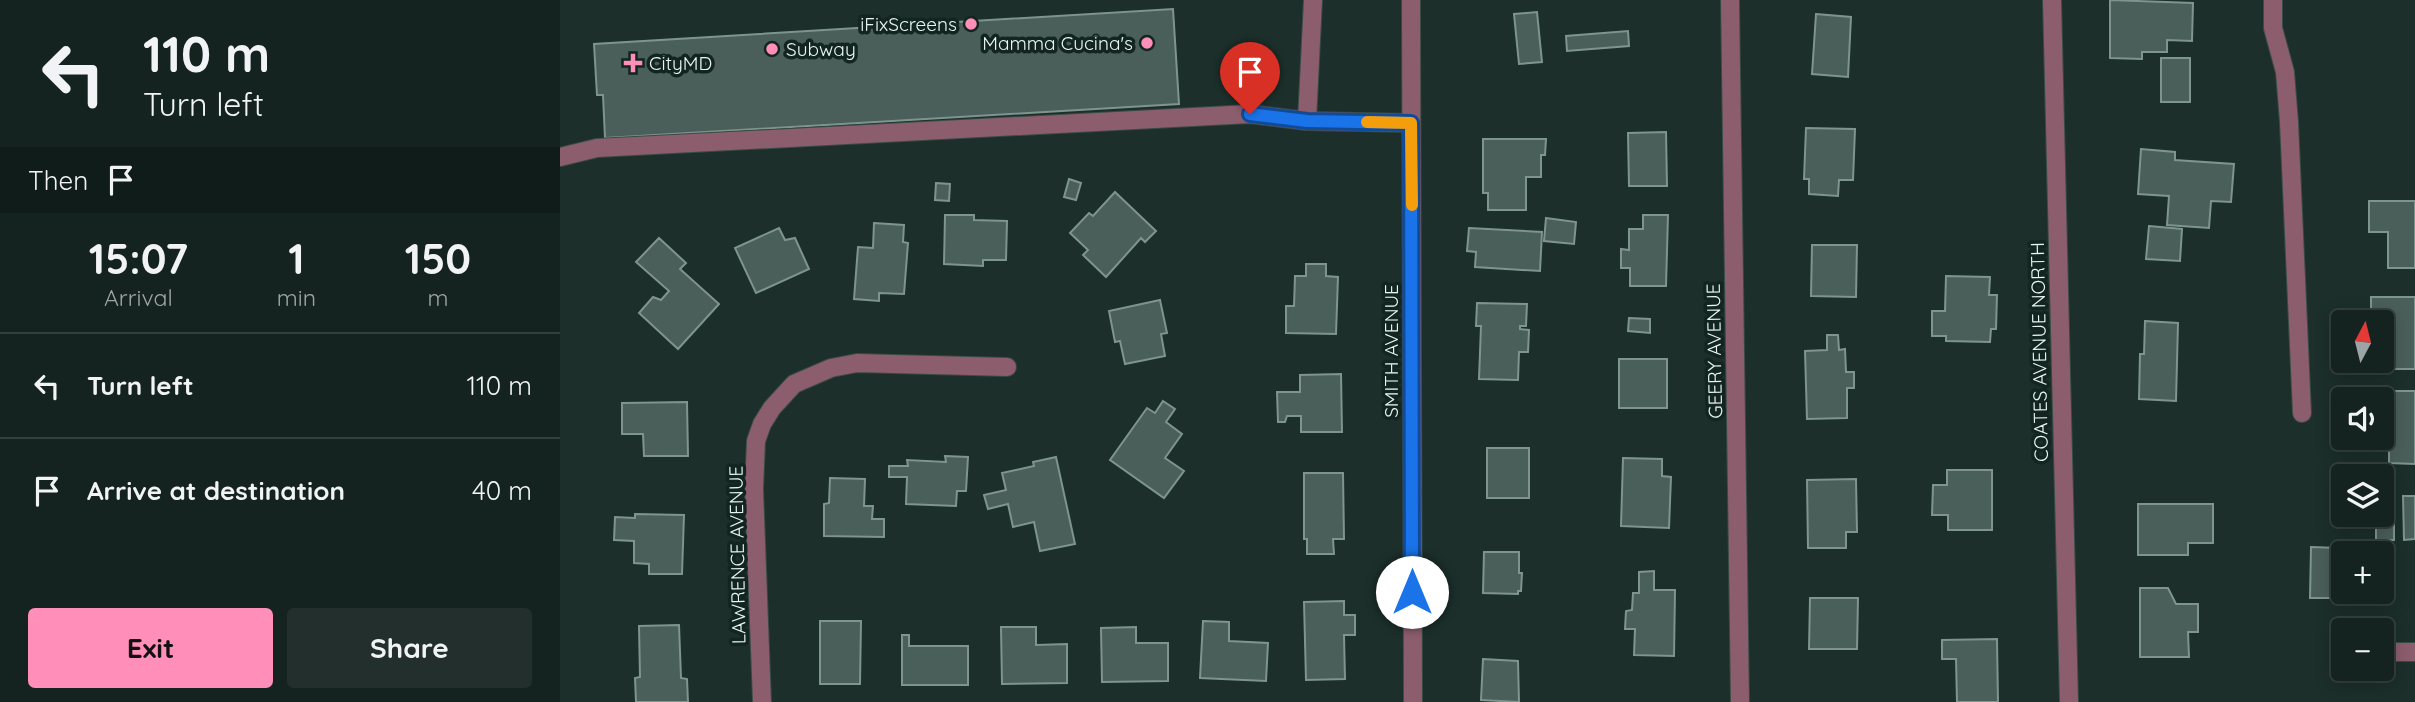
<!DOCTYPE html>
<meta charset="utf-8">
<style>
body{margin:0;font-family:Quicksand,sans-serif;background:#222f2d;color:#f1f3f6;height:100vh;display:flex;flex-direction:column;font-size:26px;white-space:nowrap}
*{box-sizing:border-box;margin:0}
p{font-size:23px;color:#9da4a5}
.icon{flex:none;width:38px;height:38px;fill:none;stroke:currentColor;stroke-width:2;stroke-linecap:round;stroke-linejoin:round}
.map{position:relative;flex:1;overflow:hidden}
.details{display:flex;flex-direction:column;background:#152320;width:560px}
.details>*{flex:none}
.hud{background:#152320;color:#f1f3f6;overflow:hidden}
.needle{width:46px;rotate:7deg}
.tools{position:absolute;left:1771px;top:310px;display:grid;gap:14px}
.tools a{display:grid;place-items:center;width:63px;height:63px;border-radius:7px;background:#152320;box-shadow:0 4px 18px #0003,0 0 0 2px #34403e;font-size:35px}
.pin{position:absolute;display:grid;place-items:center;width:60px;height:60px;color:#fff;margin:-72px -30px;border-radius:50% 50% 50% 0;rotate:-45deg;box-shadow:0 0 7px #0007}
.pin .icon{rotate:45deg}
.me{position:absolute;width:77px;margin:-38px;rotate:0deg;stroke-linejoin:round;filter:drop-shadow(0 0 5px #0008)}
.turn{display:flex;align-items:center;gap:24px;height:147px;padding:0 28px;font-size:32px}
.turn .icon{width:91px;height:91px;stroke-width:2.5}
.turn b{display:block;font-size:49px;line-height:60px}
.then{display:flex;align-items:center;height:66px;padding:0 28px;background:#0003;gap:14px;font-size:26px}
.eta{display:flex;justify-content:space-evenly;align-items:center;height:119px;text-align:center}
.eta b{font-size:42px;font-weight:800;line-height:49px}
.primary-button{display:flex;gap:14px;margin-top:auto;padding:14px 28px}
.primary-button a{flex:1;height:80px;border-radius:7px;background:#ff8eb9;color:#111;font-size:28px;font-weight:800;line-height:80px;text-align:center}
.primary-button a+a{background:#222f2d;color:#f1f3f6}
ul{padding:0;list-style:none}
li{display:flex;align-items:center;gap:21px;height:105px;padding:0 28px;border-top:2px solid #34403e}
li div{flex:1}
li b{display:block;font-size:26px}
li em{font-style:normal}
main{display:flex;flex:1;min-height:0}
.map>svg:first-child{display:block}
.building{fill:#4b5f5a;stroke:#7e948e;stroke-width:2}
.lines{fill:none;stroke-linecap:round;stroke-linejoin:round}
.minor-casing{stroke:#394b46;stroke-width:20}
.minor{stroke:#8b5d6d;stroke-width:18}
.route-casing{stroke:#114b97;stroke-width:18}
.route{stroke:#1a73e8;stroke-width:12}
.slow{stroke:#f59e0b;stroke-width:12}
.poi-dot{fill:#ff8eb9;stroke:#122520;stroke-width:2.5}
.labels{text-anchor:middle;stroke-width:7;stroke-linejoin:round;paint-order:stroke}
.poi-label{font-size:19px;fill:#e9f5f2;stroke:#122520;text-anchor:end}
.street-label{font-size:19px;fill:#e9f5f2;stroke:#122520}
</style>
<main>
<section class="details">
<div class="hud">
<div class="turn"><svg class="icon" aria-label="left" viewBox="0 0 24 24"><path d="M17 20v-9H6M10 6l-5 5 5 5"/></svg><div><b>110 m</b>Turn left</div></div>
<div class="then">Then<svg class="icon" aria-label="arrive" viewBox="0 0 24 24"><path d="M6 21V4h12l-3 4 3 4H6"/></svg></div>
</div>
<div class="eta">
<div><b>15:07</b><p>Arrival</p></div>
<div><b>1</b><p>min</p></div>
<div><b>150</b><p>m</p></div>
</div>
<ul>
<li><svg class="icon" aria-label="left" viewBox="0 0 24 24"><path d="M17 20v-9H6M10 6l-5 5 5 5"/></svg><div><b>Turn left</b></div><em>110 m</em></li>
<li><svg class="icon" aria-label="arrive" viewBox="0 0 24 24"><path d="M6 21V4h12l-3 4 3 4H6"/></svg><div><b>Arrive at destination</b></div><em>40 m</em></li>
</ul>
<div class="primary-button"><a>Exit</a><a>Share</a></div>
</section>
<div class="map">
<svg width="1855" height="702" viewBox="0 0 1855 702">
<rect width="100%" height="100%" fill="#1c2f2a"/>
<g class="building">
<path d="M1550,0L1633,3L1632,41L1607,40V52H1582V59L1550,58Z"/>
<path d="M613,9L619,104L45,138L43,95H37L34,44Z"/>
<path d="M977,12L982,62L959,64L954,14Z"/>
<path d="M1256,14L1291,17L1288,77L1252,74Z"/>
<path d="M1068,31L1069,46L1007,51L1006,36Z"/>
<rect x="1601" y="58" width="29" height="44"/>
<path d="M1246,128L1295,129L1293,180H1279L1278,196L1249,194V179H1244Z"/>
<path d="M1106,132L1107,186H1069L1068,133Z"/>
<path d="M923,139H986L985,155H981V177H966V210H928V193H923Z"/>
<path d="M1581,149L1615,152V160L1674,164L1671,202L1651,201L1649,228L1607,225L1609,196L1578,194Z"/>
<path d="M509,179L521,183L516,200L504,197Z"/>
<path d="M376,183L390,184L389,201L375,200Z"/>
<path d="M555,192L596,231L585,242L581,238L546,277L523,255L528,250L510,233L529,213L533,216Z"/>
<path d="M1809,201H1855V268H1828V232H1809Z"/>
<path d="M385,215H414V220L447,221L446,260H423V266L384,264Z"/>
<path d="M1083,215H1108L1106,286H1070V268H1061V249L1069,250V229H1083Z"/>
<path d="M986,218L1016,222L1014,244L984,241Z"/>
<path d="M314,223L344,225L343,242L348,243L344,294L319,293V301L294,299L298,247L313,248Z"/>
<path d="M1589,226L1622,229L1620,261L1586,259Z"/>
<path d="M219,228L225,240L235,238L249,269L196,293L175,248Z"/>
<path d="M909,228L982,232L980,271L915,267L916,252L907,251Z"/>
<path d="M99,238L126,263L120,269L159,304L118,349L79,313L93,297L101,300L109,291L76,262Z"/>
<path d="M1252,245H1297L1296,297L1251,296Z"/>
<path d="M746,264H766V276L778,277L776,334L726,333V306H734L735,276H746Z"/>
<path d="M1386,276L1430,277L1429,295H1437L1436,329H1431L1430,342L1386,341V336H1372V311H1385Z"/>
<path d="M1811,297H1855V369H1830V330H1822V322H1811Z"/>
<path d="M600,300L607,333L601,334L605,356L565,364L560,341L555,342L549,311Z"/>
<path d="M917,303L967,304L966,326H960V329L969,330L968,352H959L958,380L919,379L921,326H916Z"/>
<path d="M1069,318L1090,319V333L1068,331Z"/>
<path d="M1585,321L1618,323L1616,401L1579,399L1580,354H1584Z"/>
<path d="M1267,335H1278L1279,350L1285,349L1286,372H1294V388H1287V418L1247,419L1245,351L1267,350Z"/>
<rect x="1059" y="359" width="48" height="49"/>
<path d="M781,374L782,432H741V416H727L725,422H718L717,392H740V375Z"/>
<path d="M1811,391H1855V464L1829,463V424H1822V399H1811Z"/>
<path d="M603,401L615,409L606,422L622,434L605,458L624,471L604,498L550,460L587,408L595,413Z"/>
<path d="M127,402L128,456H84L83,434H62V403Z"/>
<rect x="927" y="448" width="42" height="50"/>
<path d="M385,456L408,457L406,491H397L396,506L346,504L347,477H329V466H348L347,460L386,462Z"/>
<path d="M496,457L515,544L480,551L474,522L453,527L448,504L428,509L424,495L446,490L442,473L474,466L473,462Z"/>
<path d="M1063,458L1102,459V476L1111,477L1109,528L1061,526Z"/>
<path d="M1387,470H1432V530H1388V515H1372L1373,485H1387Z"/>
<path d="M744,473H783L784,539H773L774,554H747V539H744Z"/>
<path d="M270,478L305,479L304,506H313L312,519H324V537L264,536V504L269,503Z"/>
<path d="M1296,479L1297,532H1286V548H1248L1247,480Z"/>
<path d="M1843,496H1855V539L1844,540Z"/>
<path d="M1822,500H1834V540H1816V514H1822Z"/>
<path d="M1578,504H1653V543H1628V555H1578Z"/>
<path d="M75,514L124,515L122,574H89V564L74,563V541L54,540L55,517L75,518Z"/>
<path d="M1751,547L1779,548V558H1783V586H1779V598H1750Z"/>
<path d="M924,552H959V573H962L961,591H958V594L923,593Z"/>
<path d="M1094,571V590H1115L1114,656L1074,655L1075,629H1065L1066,611L1072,610L1073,593H1079V572Z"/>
<path d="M1580,588H1608L1616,604H1638V632H1628L1629,657H1580Z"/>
<path d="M1250,598H1298L1297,649H1249Z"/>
<path d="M784,601V615H795V635H784L785,679L746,680L744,602Z"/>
<path d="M260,621H301L300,684H260Z"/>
<path d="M643,621L669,622V641L708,643L706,681L640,678Z"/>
<path d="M119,625L121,678L127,679L128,702H76L75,678L80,677L79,626Z"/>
<path d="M441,627H476V645L507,644V683L442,684Z"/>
<path d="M576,627V643H608V681L542,682L541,628Z"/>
<path d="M342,635H349V646H408V685H342Z"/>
<path d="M1437,639L1438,702H1397L1396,659H1382V640Z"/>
<path d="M923,659L958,661L959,702L921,700Z"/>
</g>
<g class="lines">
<defs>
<g id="minor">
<path d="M851,0L853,702"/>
<path d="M1170,0L1180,702"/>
<path d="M1492,0L1509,702"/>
<path d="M1713,0V28L1725,72L1729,122L1742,413"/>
<path d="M747,121L851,123"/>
<path d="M0,157L37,148L690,114L747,121L753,0"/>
<path d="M1822,652H1855"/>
<path d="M202,702L194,489L196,441L202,424L212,408L234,384L271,368L297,363L447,367"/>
</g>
</defs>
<use href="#minor" class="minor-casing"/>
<use href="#minor" class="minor"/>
</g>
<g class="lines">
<defs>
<path id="route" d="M690,114L747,121L851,123L852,592"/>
</defs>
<use href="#route" class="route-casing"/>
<use href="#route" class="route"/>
<path class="slow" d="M807,122L851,123L852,205"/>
</g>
<g class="poi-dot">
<circle cx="411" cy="24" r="7"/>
<circle cx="587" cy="43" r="7"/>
<circle cx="212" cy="49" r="7"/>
<path d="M69.5 52.5h7v7h7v7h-7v7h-7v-7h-7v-7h7z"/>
</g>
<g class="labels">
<g class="poi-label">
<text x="397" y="31">iFixScreens</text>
<text x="573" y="50">Mamma Cucina's</text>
<text x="226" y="56" text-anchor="start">Subway</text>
<text x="89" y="70" text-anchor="start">CityMD</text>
</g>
<g class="street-label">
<text transform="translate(831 351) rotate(-90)" y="7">SMITH AVENUE</text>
<text transform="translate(1154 351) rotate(-91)" y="7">GEERY AVENUE</text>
<text transform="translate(1479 352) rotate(-91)" y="7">COATES AVENUE NORTH</text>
<text transform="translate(177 555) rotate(-91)" y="7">LAWRENCE AVENUE</text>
</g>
</g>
</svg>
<div class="tools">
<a><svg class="needle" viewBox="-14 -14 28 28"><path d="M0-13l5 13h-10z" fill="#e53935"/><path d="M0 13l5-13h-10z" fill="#9da4a5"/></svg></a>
<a><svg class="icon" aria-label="sound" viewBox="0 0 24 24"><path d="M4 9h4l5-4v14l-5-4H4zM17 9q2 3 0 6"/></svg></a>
<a><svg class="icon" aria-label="layers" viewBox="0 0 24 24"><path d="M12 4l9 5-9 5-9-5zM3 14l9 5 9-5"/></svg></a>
<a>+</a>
<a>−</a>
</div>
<div class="pin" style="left:690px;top:114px;background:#d93025"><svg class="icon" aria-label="arrive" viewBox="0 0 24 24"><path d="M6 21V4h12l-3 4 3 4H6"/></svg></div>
<svg class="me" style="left:852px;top:592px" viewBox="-20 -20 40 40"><circle r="19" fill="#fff"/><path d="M0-13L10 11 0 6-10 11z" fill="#1a73e8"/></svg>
</div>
</main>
